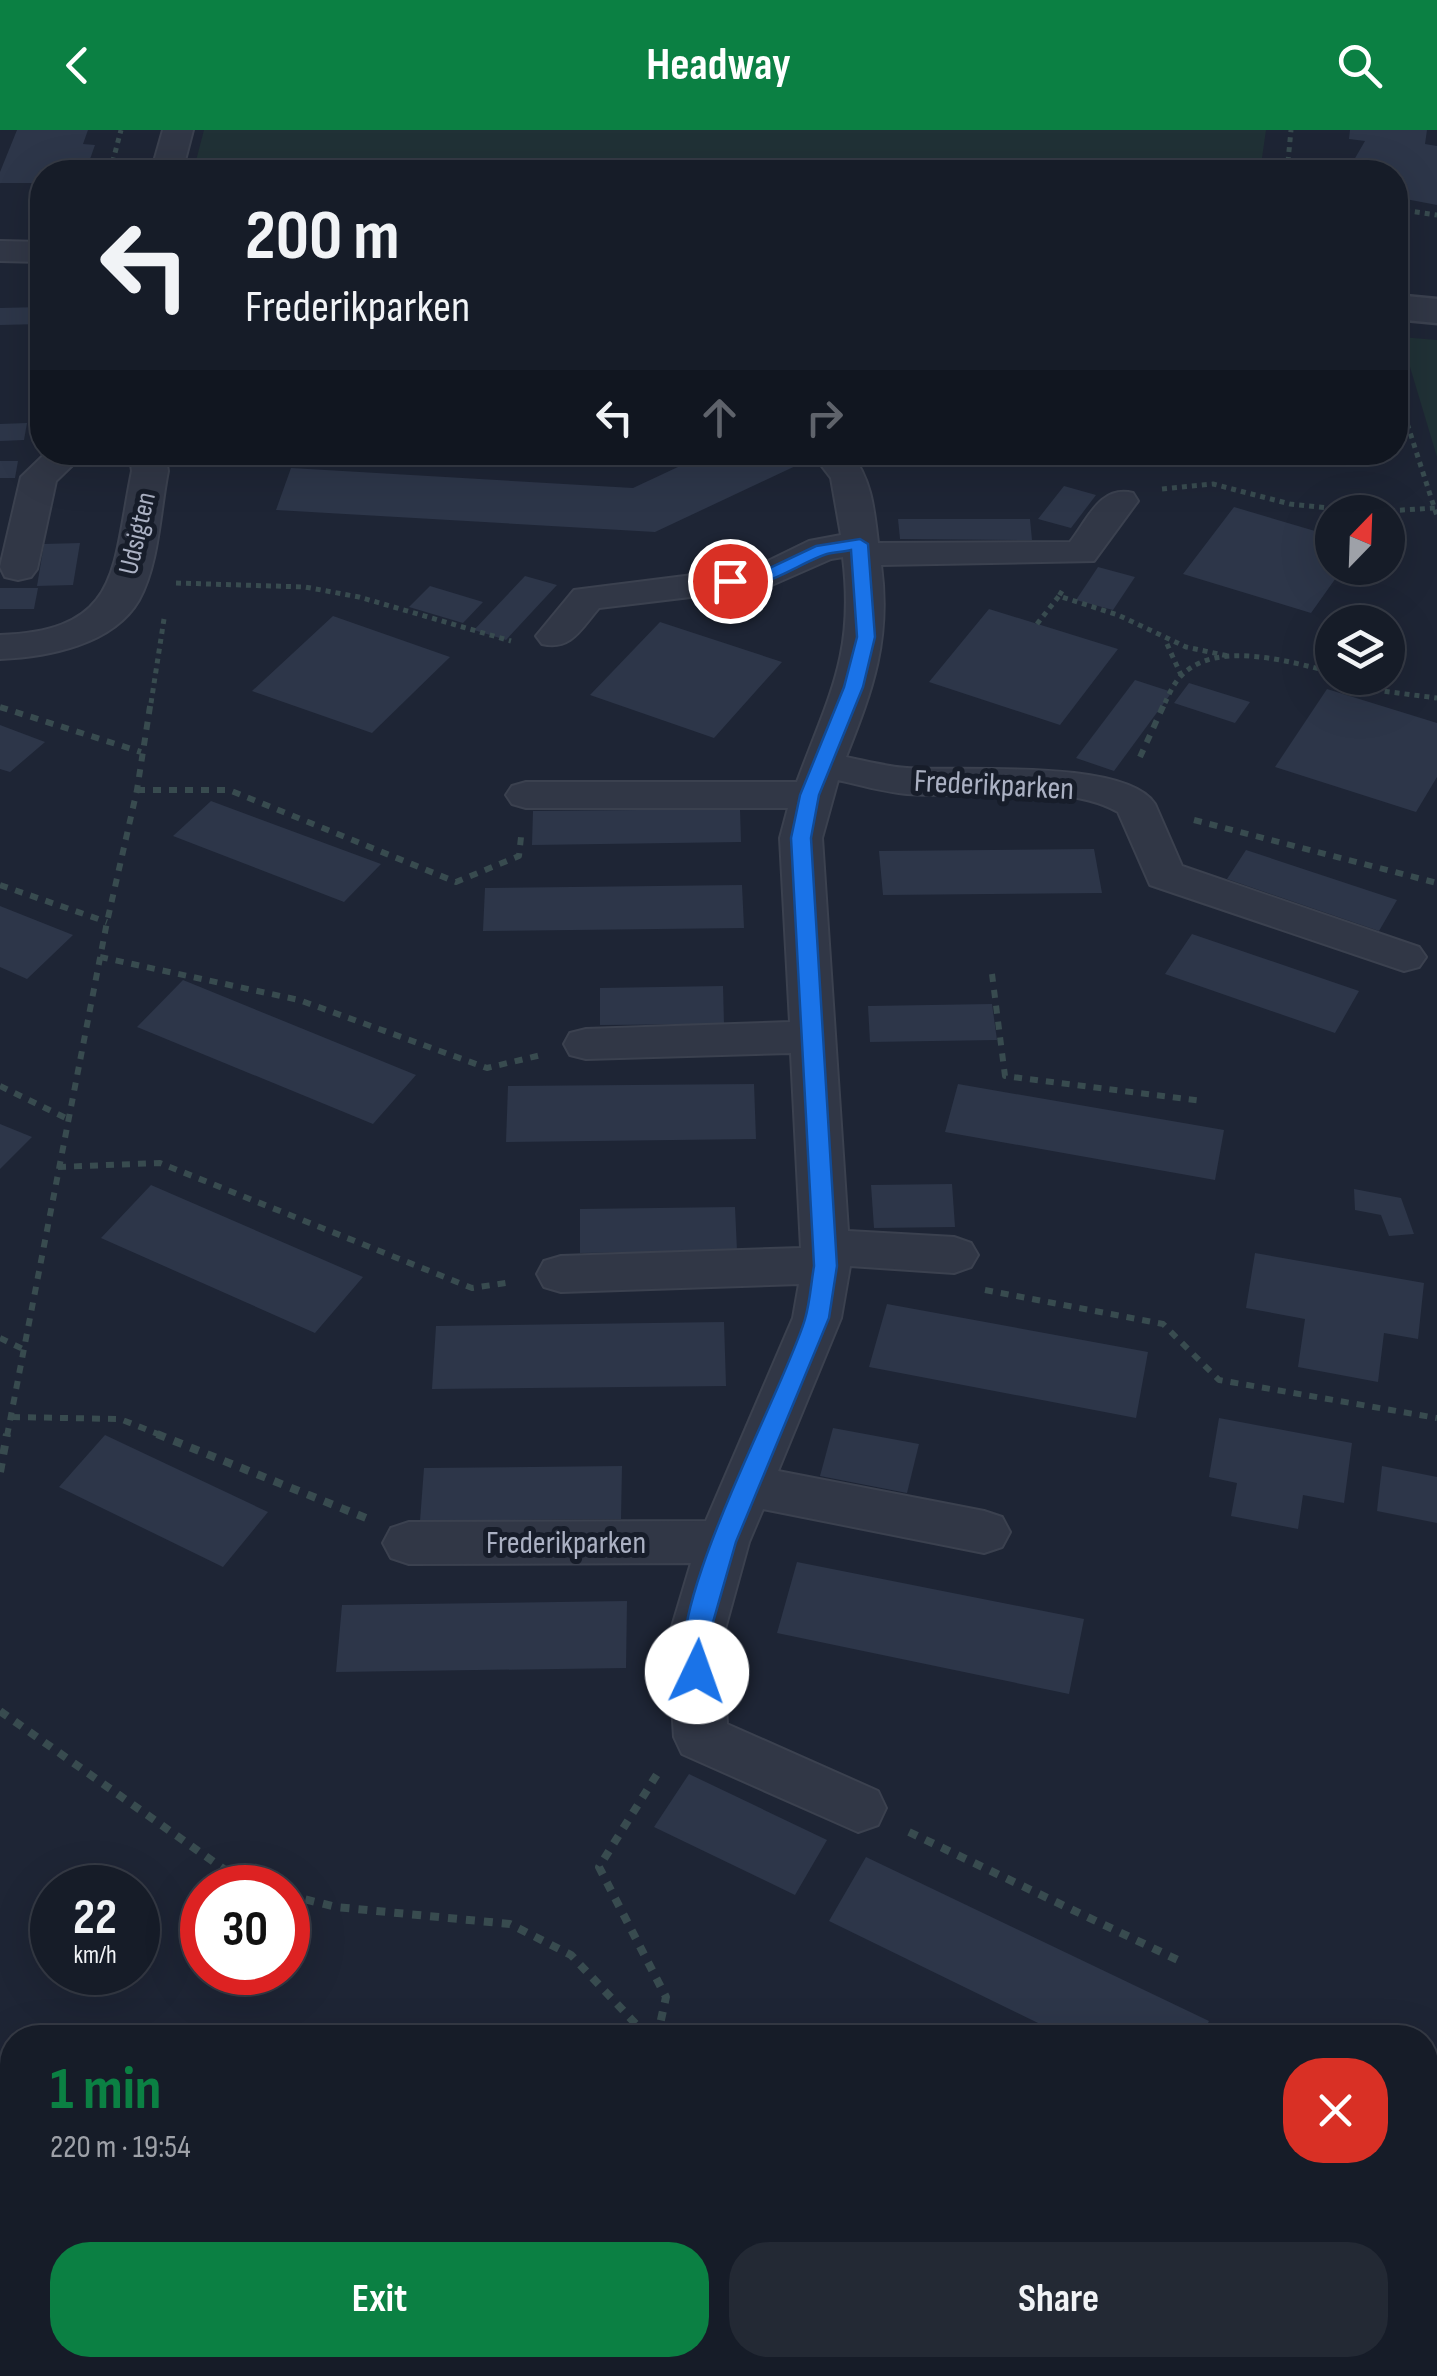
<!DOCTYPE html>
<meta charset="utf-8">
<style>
body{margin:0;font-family:"Sofia Sans Condensed",sans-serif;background:#232934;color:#f1f3f6;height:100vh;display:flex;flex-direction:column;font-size:38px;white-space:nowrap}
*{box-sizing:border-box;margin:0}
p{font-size:32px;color:#9ea1a8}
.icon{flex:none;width:55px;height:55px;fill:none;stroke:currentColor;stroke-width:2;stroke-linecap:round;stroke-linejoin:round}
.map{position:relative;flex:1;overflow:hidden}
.drawer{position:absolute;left:0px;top:1895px;width:1438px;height:352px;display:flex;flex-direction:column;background:#161c28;border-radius:40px 40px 0 0;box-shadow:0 10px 40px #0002,0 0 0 2px #353a45}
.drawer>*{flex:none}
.banner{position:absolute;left:30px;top:30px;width:1378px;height:305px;border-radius:40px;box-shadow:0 10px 40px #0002,0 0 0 2px #353a45;background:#161c28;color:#f1f3f6;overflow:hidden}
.needle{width:65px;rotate:23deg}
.tools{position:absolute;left:1315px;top:365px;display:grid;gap:20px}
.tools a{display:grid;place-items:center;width:90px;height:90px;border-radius:50%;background:#161c28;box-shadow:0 10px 40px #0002,0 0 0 2px #353a45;font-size:50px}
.speed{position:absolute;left:30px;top:1735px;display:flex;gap:20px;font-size:50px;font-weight:700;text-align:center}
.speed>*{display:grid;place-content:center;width:130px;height:130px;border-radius:50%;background:#161c28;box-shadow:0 10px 40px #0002,0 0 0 2px #353a45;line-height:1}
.speed small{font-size:25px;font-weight:400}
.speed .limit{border:15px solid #d22;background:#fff;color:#111}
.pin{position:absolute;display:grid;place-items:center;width:85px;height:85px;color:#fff;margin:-42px;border:5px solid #fff;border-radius:50%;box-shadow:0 2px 10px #0007}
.me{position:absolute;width:110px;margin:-55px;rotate:3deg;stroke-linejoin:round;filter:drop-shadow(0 0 8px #0008)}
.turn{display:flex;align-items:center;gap:35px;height:210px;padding:0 50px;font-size:45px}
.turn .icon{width:130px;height:130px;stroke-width:2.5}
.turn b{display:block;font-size:70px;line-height:85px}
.lanes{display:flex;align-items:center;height:95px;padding:0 50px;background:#0003;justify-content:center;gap:50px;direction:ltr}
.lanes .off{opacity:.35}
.round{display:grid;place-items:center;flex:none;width:105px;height:105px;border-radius:40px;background:#232934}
.summary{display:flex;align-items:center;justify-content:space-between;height:170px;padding:0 50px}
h1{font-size:60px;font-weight:700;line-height:75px;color:#0b8043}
.button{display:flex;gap:20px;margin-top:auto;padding:20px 50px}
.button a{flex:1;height:115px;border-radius:40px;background:#0b8043;color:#fff;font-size:40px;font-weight:700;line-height:115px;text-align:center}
.button a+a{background:#232934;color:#f1f3f6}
header{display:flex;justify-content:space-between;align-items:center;height:130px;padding:0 50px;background:#0b8043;color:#fff;font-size:45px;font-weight:700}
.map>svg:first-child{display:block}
.green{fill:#203136}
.building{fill:#2d3649}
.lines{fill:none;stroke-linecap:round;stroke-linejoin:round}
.minor-casing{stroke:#3b414f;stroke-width:4}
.tertiary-casing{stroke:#3b414f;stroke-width:5}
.path-far2{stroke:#384b4f;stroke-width:5;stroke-dasharray:5 5;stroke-linecap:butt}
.path-far1{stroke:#384b4f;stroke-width:6;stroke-dasharray:8 8;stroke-linecap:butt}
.path{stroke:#384b4f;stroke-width:8;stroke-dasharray:9 9;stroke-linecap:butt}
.minor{fill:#313746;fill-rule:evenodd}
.tertiary{fill:#313746;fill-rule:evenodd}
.route{fill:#1a73e8;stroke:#114b97;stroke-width:2.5}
.labels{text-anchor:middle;stroke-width:10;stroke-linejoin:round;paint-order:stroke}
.far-street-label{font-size:28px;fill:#abb1c3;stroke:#171d2a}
.street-label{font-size:32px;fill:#abb1c3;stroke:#171d2a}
</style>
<header><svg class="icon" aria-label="back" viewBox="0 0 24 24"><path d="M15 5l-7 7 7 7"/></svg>Headway<svg class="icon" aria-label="search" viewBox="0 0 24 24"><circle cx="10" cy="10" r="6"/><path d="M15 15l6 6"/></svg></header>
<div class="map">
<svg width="1437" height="2246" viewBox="0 0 1437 2246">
<rect width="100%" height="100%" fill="#1e2535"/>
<g class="green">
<path d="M204,0H1266L1260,42H193Z"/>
<path d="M1401,207L1437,210V327Z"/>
</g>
<g class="building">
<path d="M17,0H88L83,14L95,15L89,32H76L72,42H42V53H0V42Z"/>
<path d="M1350,0H1427L1425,14L1437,16V75L1395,67V42H1347L1365,11L1349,9Z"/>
<path d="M42,177V194L0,195V178Z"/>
<path d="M27,293L24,310L0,311V294Z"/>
<path d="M710,322H789L804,332L655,402L276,380L291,338L633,358Z"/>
<path d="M0,331H18L15,348H0Z"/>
<path d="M1064,356L1096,365L1071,398L1038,389Z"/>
<path d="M1234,377L1332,406V438H1343L1311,483L1183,444Z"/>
<path d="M898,389H1030L1032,410L900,409Z"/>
<path d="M80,413L73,455L37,456L44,414Z"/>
<path d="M1098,437L1135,447L1113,480L1076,470Z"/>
<path d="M525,446L557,455L506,510L474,500Z"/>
<path d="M430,456L483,472L463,493L409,477Z"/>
<path d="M0,458H38L34,479H0Z"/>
<path d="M989,479L1118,519L1060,595L929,552Z"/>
<path d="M333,486L450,527L372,603L252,561Z"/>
<path d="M660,492L782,532L714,608L590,565Z"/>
<path d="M1135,550L1172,562L1114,641L1076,628Z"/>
<path d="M1189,553L1250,572L1235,593L1174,573Z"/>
<path d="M1327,559L1437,593V647L1416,682L1275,637Z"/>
<path d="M0,595L45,612L10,642L0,639Z"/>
<path d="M211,671L381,734L344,772L173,706Z"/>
<path d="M740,679L741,712L532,715L533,681Z"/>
<path d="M1094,719L1102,763L883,765L879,721Z"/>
<path d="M1246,720L1397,770L1379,801L1227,749Z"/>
<path d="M742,755L744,798L483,801L485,758Z"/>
<path d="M0,776L73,805L27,849L0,837Z"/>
<path d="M1192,804L1359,861L1335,903L1165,844Z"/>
<path d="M183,850L416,945L373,994L137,897Z"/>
<path d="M723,856L724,894L600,895V858Z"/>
<path d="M992,874L997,910L870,912L868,876Z"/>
<path d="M754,954L756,1009L506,1012L508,956Z"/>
<path d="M958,954L1224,1000L1215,1050L945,1002Z"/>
<path d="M0,994L32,1007L0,1039Z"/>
<path d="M952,1054L955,1097L874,1098L871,1055Z"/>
<path d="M151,1055L363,1147L315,1203L101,1108Z"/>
<path d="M1354,1059L1401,1068L1414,1104L1389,1106L1381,1085L1355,1080Z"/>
<path d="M735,1077L737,1121L580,1123V1079Z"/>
<path d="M1255,1123L1424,1153L1418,1209L1384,1203L1378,1252L1298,1237L1305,1189L1246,1178Z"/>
<path d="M887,1174L1148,1222L1136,1288L869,1237Z"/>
<path d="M724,1192L726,1256L432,1259L436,1196Z"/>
<path d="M1219,1288L1352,1313L1344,1373L1303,1365L1298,1399L1231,1386L1237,1353L1209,1347Z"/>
<path d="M833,1298L919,1314L907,1363L820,1346Z"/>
<path d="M105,1305L268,1382L223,1437L59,1357Z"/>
<path d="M622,1336L621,1389L420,1391L424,1338Z"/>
<path d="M1382,1336L1437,1347V1393L1377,1381Z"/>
<path d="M797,1432L1084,1489L1069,1564L777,1503Z"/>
<path d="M627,1471L626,1538L336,1542L342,1475Z"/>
<path d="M689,1644L827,1710L795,1765L654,1697Z"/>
<path d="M866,1727L1209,1891L1201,1908H1069L829,1791Z"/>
</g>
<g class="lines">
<defs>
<g id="minor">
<path d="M163,0H193L182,42H151Z"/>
<path d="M0,111L42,112V132L0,131Z"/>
<path d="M47,322H86L56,351L37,439L31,447L18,450L5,447L0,437L21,347Z"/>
<path d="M129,322H165L168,341C160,381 159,434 139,470C113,515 47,527 0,529V505C122,501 112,438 132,341Z"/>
<path d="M811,322H850C872,350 874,379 878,413L1070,412C1088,389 1100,355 1133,363L1138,371L1094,431L881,435C891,509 873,559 846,627C866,631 887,637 907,638C960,642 1125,628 1155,674L1182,736L1419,817L1426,827L1419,837L1404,841L1150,755L1118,682C1064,651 968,669 907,664C884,662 860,655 838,650L822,708L848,1101L954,1107L971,1113L978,1125L971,1137L954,1143L850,1136L841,1188L778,1341L984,1381L1002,1387L1010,1402L1002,1417L984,1423L763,1379L749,1412L722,1510L727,1594L878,1661L886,1678L878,1695L858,1702L682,1624L674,1607L668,1510L691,1433L409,1434L391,1428L383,1413L391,1398L409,1392L706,1391L793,1188L799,1154L561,1162L544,1157L537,1144L544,1131L561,1126L801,1118L791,923L586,929L570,925L564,914L570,903L586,899L790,892L780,708L788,678H526L512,674L506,665L512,656L526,652H797C829,565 855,524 843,427L831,429L765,458L599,478C581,499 571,521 542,514L536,506L574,460L756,437L809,411L841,405L831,348Z"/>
</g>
<g id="tertiary">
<path d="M1395,165L1437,169V193L1395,189Z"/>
<path d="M0,2154L12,2159V2235H36L12,2245L0,2240Z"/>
</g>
</defs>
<use href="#minor" class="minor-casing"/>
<use href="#tertiary" class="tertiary-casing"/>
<g class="path-far2">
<path d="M110,42L121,0"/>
<path d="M1287,42L1291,0"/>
<path d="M1395,79L1437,85"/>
<path d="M1395,256L1437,386"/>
<path d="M1162,359L1213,354L1290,374L1367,382"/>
<path d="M1370,382L1435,378"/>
<path d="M176,453L305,457L359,467L511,511"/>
<path d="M1062,461L1059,466L1118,485L1186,517L1228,526"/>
<path d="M1037,494L1059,466"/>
<path d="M1167,514L1181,545"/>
<path d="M1347,548L1382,561L1437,568"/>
<path d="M151,573L164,489"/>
<path d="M1165,573C1169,564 1174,553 1181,546C1216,509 1290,532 1332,542"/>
</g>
<g class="path-far1">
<path d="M0,577L141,622"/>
<path d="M1140,627L1166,570"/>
<path d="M137,660H229L456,752L519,726L521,707"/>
<path d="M1194,690L1437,753"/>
<path d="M0,755L107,792"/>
<path d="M100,827L299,870L487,938L541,925"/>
<path d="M992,844L1005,946L1202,971"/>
<path d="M0,956L68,989"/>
<path d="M58,1037L160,1033L472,1158L512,1152"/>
<path d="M985,1160L1163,1194L1219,1250L1437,1288"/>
<path d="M0,1208L25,1220"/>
<path d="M12,1287L120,1289L163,1306"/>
<path d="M7,1306L107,792L137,660L151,570"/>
</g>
<g class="path">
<path d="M157,1304L366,1388"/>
<path d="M0,1342L7,1304"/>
<path d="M0,1581L245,1754L260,1758"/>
<path d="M909,1702L1182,1832"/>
<path d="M288,1765L336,1777L510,1794L571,1825L649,1908"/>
<path d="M657,1908L666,1867L599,1737L659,1641"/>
<path d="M1412,2235L1437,2242"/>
<path d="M512,2246L522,2235"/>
</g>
<use href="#minor" class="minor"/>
<use href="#tertiary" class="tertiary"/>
</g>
<path class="route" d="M860,409L868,414L875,507L863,557L819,665L811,708L837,1136L829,1188L736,1412L708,1510L710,1542L706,1550L697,1553L688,1550C657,1487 784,1261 805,1189C810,1172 811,1153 814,1136L791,708L800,665L844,557L857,507L851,420C843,422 834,422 827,424C799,432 749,472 721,451L730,446L761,442L816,416Z"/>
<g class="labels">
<g class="far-street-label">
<text transform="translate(136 403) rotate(-77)" y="10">Udsigten</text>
</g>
<g class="street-label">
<text transform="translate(994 654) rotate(3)" y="11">Frederikparken</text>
<text x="566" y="1423">Frederikparken</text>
</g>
</g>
</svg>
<div class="tools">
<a><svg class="needle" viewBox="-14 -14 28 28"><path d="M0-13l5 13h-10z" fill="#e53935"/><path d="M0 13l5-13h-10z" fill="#9ea1a8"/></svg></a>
<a><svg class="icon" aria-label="layers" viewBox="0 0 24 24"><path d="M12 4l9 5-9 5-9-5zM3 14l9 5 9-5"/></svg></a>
</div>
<div class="speed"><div>22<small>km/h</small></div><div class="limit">30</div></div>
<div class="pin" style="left:730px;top:451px;background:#d93025"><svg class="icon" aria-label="arrive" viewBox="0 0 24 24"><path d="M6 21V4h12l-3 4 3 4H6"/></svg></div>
<svg class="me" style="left:697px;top:1542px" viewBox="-20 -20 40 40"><circle r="19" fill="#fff"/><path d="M0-13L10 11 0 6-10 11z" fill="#1a73e8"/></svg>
<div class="banner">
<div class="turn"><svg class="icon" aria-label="left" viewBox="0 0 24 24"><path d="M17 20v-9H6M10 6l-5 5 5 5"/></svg><div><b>200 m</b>Frederikparken</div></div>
<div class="lanes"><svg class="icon" aria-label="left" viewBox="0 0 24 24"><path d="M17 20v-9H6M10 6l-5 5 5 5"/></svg><svg class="icon off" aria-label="ahead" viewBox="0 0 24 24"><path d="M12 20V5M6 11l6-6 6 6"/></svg><svg class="icon off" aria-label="right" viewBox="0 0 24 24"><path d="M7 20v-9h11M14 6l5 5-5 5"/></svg></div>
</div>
<section class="drawer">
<div class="summary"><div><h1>1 min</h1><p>220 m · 19:54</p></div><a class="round" style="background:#d93025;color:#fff"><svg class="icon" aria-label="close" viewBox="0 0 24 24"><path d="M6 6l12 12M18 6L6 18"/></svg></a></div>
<div class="button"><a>Exit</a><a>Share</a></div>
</section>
</div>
